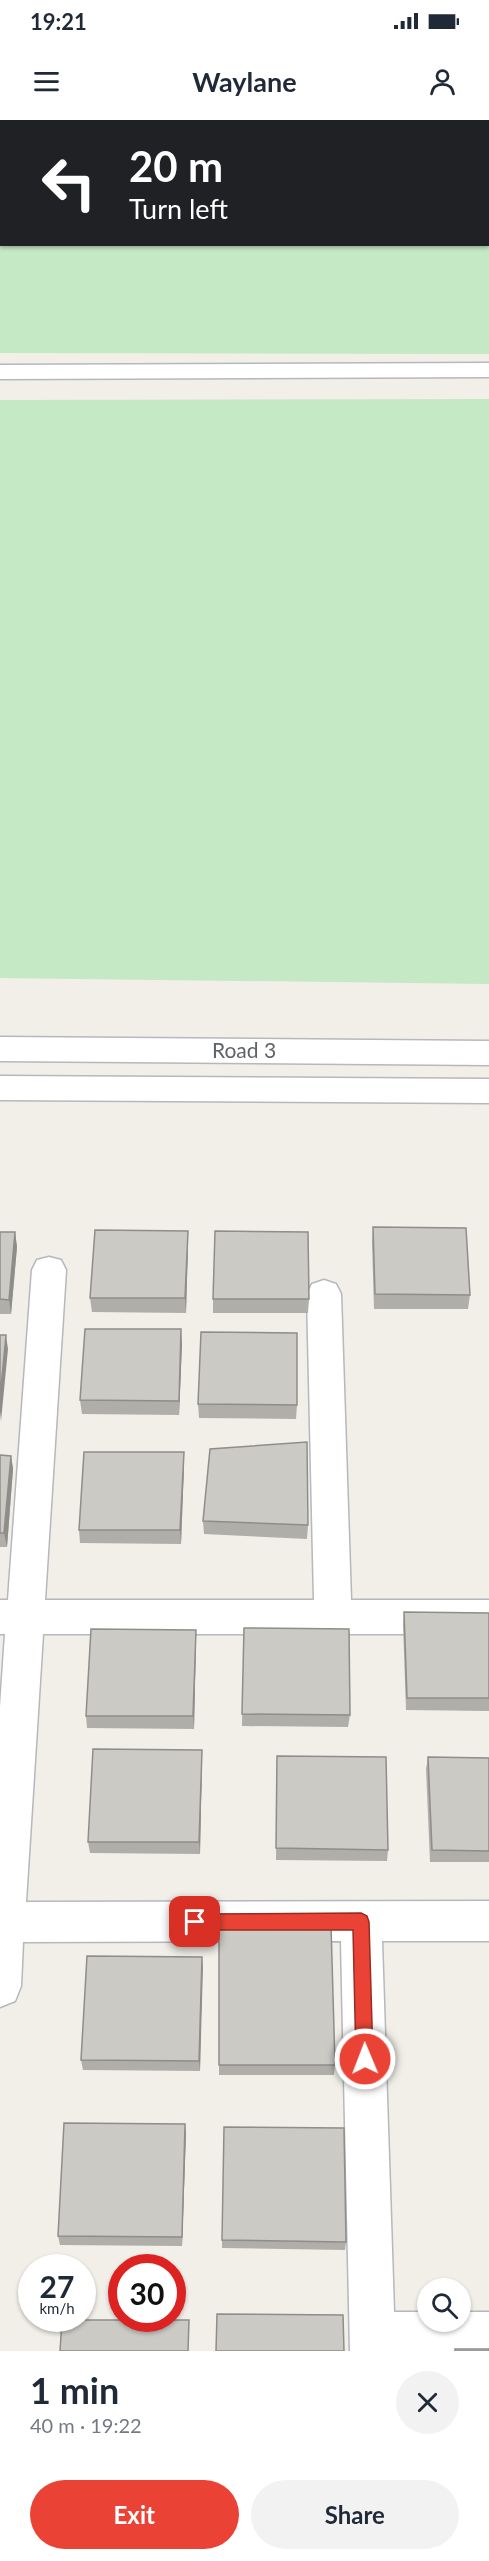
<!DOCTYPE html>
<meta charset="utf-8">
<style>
body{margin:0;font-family:Lato,sans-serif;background:#f2f2f3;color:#1f2937;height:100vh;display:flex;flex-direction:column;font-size:22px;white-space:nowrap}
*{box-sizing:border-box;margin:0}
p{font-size:20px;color:#747a83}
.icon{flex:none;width:33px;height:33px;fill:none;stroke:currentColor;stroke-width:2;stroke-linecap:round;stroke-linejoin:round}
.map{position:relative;height:2231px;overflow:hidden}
.details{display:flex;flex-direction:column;background:#fff;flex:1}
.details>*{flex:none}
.top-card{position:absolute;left:0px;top:0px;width:489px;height:126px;box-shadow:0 2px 4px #0004;background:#202124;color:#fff;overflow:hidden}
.controls{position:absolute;left:417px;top:2158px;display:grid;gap:12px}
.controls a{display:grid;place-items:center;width:54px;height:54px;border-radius:50%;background:#fff;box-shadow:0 2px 4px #0004;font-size:30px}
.speed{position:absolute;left:18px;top:2134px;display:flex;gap:12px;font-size:30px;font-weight:700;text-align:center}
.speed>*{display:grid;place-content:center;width:78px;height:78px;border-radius:50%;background:#fff;box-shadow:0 2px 4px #0004;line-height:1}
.speed small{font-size:15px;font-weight:400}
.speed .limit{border:9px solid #d22;background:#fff;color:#111}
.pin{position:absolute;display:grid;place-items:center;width:51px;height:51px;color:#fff;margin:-26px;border-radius:12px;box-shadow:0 3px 9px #0006}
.me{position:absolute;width:66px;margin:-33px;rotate:359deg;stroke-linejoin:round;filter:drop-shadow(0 0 4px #0008)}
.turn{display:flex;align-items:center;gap:21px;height:126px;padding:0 30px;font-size:27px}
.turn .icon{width:78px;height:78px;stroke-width:2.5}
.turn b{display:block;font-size:42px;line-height:51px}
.round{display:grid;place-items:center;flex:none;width:63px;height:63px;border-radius:32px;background:#f2f2f3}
.summary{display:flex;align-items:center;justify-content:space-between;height:102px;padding:0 30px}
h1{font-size:36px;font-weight:700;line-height:45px}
.button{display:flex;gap:12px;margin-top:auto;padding:12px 30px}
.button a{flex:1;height:69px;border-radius:36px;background:#ea4335;color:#fff;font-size:24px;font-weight:700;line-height:69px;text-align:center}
.button a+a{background:#f2f2f3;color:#1f2937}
.status{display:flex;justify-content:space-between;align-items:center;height:42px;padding:0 30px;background:#fff;direction:ltr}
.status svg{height:16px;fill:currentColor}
header{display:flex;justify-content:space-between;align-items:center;height:78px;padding:0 30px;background:#fff;font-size:27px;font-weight:700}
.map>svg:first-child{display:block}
.green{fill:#c5e8c5;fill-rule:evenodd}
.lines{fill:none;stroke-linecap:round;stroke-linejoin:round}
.minor-casing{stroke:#b5b8bc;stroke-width:3}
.minor{fill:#fff;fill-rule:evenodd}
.wall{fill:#afaea9}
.shaded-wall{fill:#8f8d8a}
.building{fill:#cccac5;stroke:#8f8d8a;stroke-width:1.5}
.route{fill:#ea4335;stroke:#982c22;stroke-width:1.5}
.labels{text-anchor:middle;stroke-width:4.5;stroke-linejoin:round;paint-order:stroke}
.street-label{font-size:21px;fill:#5f6368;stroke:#fff}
</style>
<div class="status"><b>19:21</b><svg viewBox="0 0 49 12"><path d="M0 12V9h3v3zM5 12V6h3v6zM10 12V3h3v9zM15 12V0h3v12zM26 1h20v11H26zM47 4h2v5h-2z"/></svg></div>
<header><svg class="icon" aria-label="menu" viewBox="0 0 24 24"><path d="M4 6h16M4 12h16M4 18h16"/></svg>Waylane<svg class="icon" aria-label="person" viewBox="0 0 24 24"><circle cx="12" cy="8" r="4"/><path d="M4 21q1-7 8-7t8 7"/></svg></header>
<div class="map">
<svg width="489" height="2231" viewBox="0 0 489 2231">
<rect width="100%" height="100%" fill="#f1efe8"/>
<g class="green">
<path d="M0,0H489V234L0,233ZM2,2H488V124H2Z"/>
<path d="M489,279V864L0,858V280Z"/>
</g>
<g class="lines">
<defs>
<g id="minor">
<path d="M489,243V257L0,259V245Z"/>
<path d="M0,917L489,921V945L0,941Z"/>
<path d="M0,956L489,959V983L0,980Z"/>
<path d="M49,1137L61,1140L66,1150L45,1480H314L307,1174L312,1164L324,1160L336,1164L341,1174L351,1480H489V1514H43L26,1782L489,1781V1821H382L394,2192H428V2202H460V2192H489V2231H350L341,1821L23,1822L21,1866L15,1881L0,1887V1587L5,1514H0V1480H8L32,1150L37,1140Z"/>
</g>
</defs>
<use href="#minor" class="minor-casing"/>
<use href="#minor" class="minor"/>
</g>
<g class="wall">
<path d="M373,1107L470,1175L468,1189H374L372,1122Z"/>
<path d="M0,1112H15L17,1127L11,1194H0Z"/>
<path d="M188,1126L186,1193L92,1192L90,1178Z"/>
<path d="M213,1179H309L308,1193H213Z"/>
<path d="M182,1224L179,1295L82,1294L80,1280Z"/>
<path d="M198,1284L297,1285L296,1299L199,1298Z"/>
<path d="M184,1332V1346L181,1424L80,1423L79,1410Z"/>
<path d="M0,1335L11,1336L13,1349L7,1427H0Z"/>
<path d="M203,1401L308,1405L307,1419L204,1414Z"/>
<path d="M404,1492L489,1493V1591L406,1590L403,1505Z"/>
<path d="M244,1508L350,1595L348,1607L242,1606Z"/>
<path d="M196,1510L194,1609L87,1608L86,1596Z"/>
<path d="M202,1630L200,1734L90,1733L88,1722Z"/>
<path d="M277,1636L388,1730L387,1741L276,1740Z"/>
<path d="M428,1637L489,1638V1742H430L426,1649Z"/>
<path d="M219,1805L335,1945L334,1955H219Z"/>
<path d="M202,1837L200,1951L83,1950L81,1940Z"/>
<path d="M186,2013L182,2126L60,2125L58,2116Z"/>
<path d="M222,2120L346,2122L345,2130L222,2128Z"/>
</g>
<g class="shaded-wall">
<path d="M188,1111V1126L186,1193L185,1178Z"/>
<path d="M15,1112L17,1127L11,1194L9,1180Z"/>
<path d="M181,1209L182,1224L179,1295V1281Z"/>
<path d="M6,1215L8,1229L1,1301L0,1292V1278Z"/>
<path d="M184,1332V1346L181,1424L180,1410Z"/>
<path d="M11,1336L13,1349L7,1427L4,1413Z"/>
<path d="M196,1510V1523L194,1609L193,1596Z"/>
<path d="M202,1630V1642L200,1734L199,1722Z"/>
<path d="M202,1837L203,1847L200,1951L199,1941Z"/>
<path d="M185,2004L186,2013L182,2126V2117Z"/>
</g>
<g class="building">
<path d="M373,1107L466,1108L470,1175L375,1174Z"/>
<path d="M95,1110L188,1111L185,1178H90Z"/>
<path d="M215,1111L308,1112L309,1179H213Z"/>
<path d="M0,1112H15L9,1180L0,1179Z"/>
<path d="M85,1209H181L179,1281L80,1280Z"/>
<path d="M201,1212L297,1213V1285L198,1284Z"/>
<path d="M0,1215H6L0,1278Z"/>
<path d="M307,1322L308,1405L203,1401L210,1329Z"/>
<path d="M84,1332H184L180,1410H79Z"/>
<path d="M0,1335L11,1336L4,1413H0Z"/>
<path d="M404,1492L489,1493V1578H407Z"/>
<path d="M244,1508L349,1509L350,1595L242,1594Z"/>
<path d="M91,1509L196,1510L193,1596H86Z"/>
<path d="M93,1629L202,1630L199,1722H88Z"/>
<path d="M277,1636L386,1637L388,1730L276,1728Z"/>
<path d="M428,1637L489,1638V1731L432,1730Z"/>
<path d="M219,1805H331L335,1945H219Z"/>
<path d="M87,1836L202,1837L199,1941L81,1940Z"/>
<path d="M64,2003L185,2004L182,2117L58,2116Z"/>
<path d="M224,2007L344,2008L346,2122L222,2120Z"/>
<path d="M217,2194L343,2195L344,2231H216Z"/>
<path d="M62,2200H189L188,2231H60Z"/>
<rect x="455" y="2229" width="34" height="2"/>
</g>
<path class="route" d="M361,1793L367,1796L369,1802L373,1939L371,1945L365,1948L359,1945L356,1939L353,1810H195L189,1808L186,1802L189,1796L195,1794Z"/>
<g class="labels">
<g class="street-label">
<text x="244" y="938">Road 3</text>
</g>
</g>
</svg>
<div class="controls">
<a><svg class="icon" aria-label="search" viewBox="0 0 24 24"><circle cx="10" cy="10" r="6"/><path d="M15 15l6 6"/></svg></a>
</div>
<div class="speed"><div>27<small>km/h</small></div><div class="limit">30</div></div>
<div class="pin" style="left:195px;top:1802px;background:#d93025"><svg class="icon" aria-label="arrive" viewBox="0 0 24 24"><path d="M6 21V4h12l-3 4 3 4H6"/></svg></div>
<svg class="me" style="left:365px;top:1939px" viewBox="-20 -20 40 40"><circle r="17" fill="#ea4335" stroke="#fff" stroke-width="3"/><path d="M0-11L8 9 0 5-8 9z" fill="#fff"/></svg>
<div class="top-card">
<div class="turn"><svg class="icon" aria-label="left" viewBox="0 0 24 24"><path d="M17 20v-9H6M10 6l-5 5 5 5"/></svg><div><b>20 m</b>Turn left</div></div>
</div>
</div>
<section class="details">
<div class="summary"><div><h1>1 min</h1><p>40 m · 19:22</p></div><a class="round"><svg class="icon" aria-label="close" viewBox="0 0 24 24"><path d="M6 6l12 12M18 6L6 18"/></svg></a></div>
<div class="button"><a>Exit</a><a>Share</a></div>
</section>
